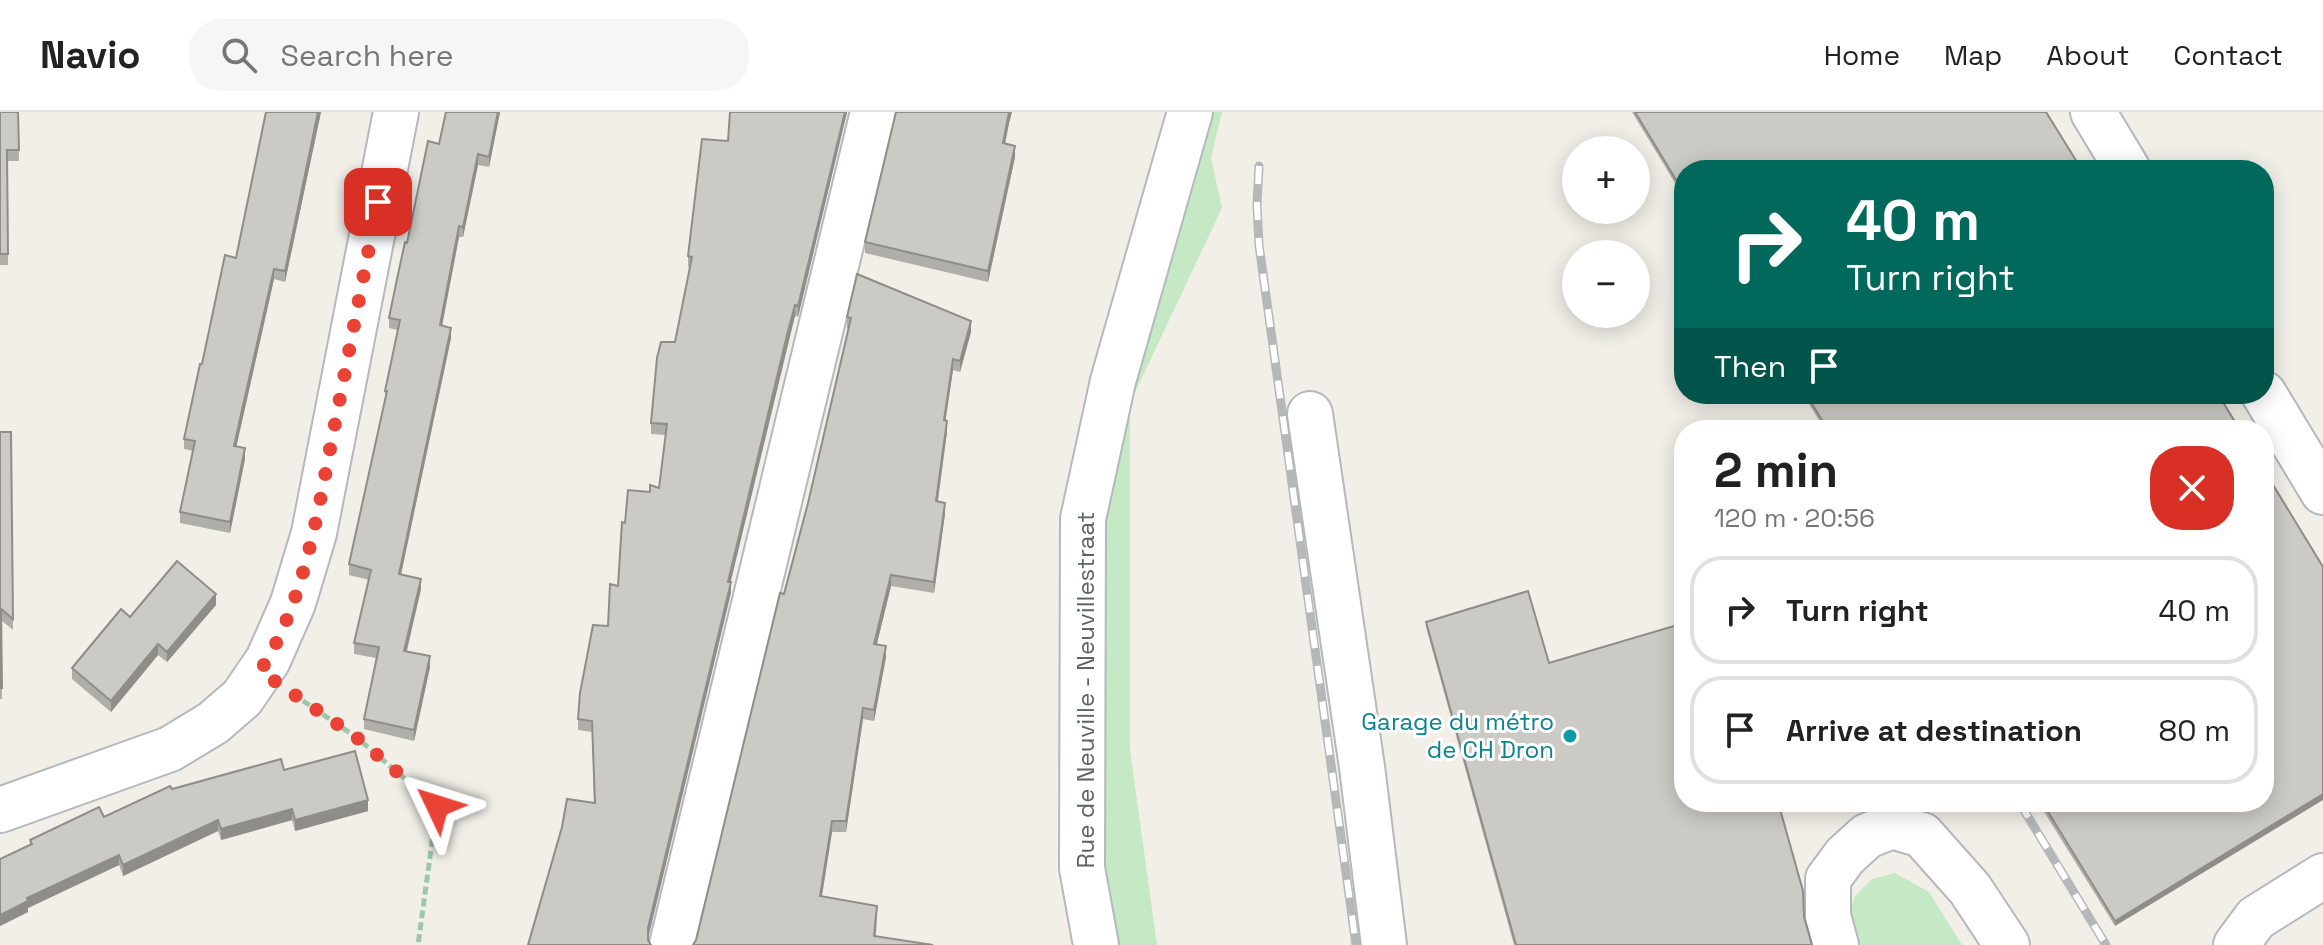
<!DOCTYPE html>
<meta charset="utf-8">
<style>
body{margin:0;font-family:"Space Grotesk",sans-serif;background:#f6f6f6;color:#222;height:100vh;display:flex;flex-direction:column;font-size:30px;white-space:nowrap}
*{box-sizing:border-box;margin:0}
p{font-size:26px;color:#767676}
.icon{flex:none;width:44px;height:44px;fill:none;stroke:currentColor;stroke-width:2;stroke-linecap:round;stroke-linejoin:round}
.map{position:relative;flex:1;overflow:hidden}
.details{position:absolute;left:1674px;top:308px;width:600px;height:392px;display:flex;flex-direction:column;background:#fff;border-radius:32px;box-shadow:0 4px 20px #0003}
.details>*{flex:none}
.banner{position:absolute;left:1674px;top:48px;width:600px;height:244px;border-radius:32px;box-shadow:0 4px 20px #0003;background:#00695c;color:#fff;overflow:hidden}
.buttons{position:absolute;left:1562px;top:24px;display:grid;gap:16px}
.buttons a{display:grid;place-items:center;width:88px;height:88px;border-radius:50%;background:#fff;box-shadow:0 4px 20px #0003;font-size:40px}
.pin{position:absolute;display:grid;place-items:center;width:68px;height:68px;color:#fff;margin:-34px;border-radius:16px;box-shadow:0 4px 12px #0006}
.me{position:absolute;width:88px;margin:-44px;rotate:311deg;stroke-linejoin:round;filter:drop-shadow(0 0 6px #0008)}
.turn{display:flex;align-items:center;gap:28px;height:168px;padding:0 40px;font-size:36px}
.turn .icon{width:104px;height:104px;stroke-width:2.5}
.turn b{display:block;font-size:56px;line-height:68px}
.then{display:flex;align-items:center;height:76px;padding:0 40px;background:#0003;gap:16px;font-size:30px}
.round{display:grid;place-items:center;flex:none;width:84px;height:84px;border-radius:32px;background:#f6f6f6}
.headline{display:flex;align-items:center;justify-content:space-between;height:136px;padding:0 40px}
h1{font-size:48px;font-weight:700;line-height:60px}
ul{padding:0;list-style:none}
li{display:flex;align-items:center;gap:24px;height:108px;margin:0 16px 12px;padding:0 24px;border:4px solid #e0e0e0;border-radius:32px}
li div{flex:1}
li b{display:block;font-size:30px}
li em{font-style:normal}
header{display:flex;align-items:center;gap:48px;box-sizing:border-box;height:112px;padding:0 40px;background:#fff;border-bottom:2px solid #e0e0e0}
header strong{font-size:38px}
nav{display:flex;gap:44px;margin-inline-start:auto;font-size:28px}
.search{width:560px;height:72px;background:#f6f6f6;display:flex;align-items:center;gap:20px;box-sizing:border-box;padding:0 28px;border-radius:32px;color:#767676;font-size:30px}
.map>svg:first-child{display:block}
.green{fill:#c5e8c5}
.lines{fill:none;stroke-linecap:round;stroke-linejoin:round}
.minor-casing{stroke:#b5b8bc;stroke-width:48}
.path{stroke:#9cc7a9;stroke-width:5;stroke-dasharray:8 4;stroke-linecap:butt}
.minor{stroke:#fff;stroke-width:44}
.rail-casing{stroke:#b6b7b8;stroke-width:9}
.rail{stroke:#fff;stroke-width:6;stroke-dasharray:18;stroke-linecap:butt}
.wall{fill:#afaea9}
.shaded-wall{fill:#8f8d8a}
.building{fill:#cccac5;stroke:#8f8d8a;stroke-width:2}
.route{stroke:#ea4335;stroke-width:14;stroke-dasharray:0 25.2}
.culture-dot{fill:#0f9aa8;stroke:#fff;stroke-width:3}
.labels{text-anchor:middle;stroke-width:6;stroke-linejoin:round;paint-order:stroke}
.street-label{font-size:24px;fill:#5f6368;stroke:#fff}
.culture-label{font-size:24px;fill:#0d838f;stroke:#fff;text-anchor:end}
</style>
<header>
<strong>Navio</strong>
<div class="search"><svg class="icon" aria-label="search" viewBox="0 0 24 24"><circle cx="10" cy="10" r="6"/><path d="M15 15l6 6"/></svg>Search here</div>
<nav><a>Home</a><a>Map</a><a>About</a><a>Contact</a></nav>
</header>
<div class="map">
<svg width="2323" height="833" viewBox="0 0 2323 833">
<rect width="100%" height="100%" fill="#f1efe8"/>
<g class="green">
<path d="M1192,0H1222L1211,46L1222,96L1130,291V638L1157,833H1102L1083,407Z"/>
<path d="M1895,761L1929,780L1962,833H1854L1847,809L1855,784L1872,767Z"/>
</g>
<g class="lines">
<defs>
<g id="minor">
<path d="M2093,0L2128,58"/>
<path d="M2264,282L2323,380"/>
<path d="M1310,302L1362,655L1384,833"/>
<path d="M0,698L170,637L213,611L242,586L268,548L293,491L314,421L396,0"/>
<path d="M672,833L873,0"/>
<path d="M1096,833L1082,756L1083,407L1113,269L1190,0"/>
<path d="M1836,833L1828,804V767L1845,744L1867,724L1892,714L1922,723L1970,777L2007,833"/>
<path d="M2236,833L2256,806L2323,764"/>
</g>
</defs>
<use href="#minor" class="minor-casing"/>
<path class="path" d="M293,582L356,625L437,694L418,833"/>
<use href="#minor" class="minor"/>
<defs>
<g id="rail">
<path d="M1259,54L1257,93L1259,133L1356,833"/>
<path d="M2019,690L2106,833"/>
</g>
</defs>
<use href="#rail" class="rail-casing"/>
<use href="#rail" class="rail"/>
</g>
<g class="wall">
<path d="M0,0H18L19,49H7L8,153H0Z"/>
<path d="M266,0H321L285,170L274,167L242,309L236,335L245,347L230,421L180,411V400L193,339L184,337V327L202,252L236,146Z"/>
<path d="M446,0H500L489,55L478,53L463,125H459L442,214L451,226L401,462L421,477L407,539L430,555L414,629L364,617V607L376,546L354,542V531L369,468L349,463V452L385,289V279L398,218L389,216V206L407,131L439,32Z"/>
<path d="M847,0L798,205L795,204L787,234L730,470L731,481L528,833L594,691L592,620L578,618V607L608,514L618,474L625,411L650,380L659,376L666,323L651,322V311L675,230L690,155H688V144Z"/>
<path d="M896,0H1012L1009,11L1005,32L1015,45L988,170L865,141V130Z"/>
<path d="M1632,0H2046L1684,58V86Z"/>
<path d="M847,205L971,220L960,260L953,258L945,308L947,320L938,389L945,402L934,481L891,474L877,532L886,545L874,609L863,607L846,720H832L822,784L877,805L876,824L696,828L808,391L849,217L847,216Z"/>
<path d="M1803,282H2218L2240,318H1825Z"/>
<path d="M0,320H11L13,518L1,508L2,587H0Z"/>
<path d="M216,493L167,550L158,543L111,600L72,567V556L130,505Z"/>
<path d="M1426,510L1549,551L1804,805L1812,833H1514L1426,515Z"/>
<path d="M284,658L368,699L295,719L292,708L221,728L218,719L123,764L119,753L28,796V800L0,814V747L30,733V728L104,705L172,677Z"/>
<path d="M2038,690H2264L2115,814Z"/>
</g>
<g class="shaded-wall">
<path d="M318,0H321L285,170V159Z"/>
<path d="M498,0H500L489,55V45Z"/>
<path d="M845,0H847L798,205V194Z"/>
<path d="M1009,0H1012L1009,11L1003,42V31Z"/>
<path d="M1015,34V45L988,170V159Z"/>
<path d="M478,42V53L463,125V115Z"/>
<path d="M459,114V125L440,224V213Z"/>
<path d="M274,157V167L234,345V334Z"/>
<path d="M795,193V204L728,481V470Z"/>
<path d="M971,209V220L960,260V249Z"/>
<path d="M451,216V226L399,472V462Z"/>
<path d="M953,247V258L944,319V308Z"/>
<path d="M947,309V320L936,400V389Z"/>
<path d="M245,336V347L230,421V410Z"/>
<path d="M945,391V402L934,481V470Z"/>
<path d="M891,463V474L874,543V532Z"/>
<path d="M421,467V477L404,549V539Z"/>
<path d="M731,470V481L648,827V816Z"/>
<path d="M216,482V493L167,550V540Z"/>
<path d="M158,532V543L111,600V589Z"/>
<path d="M886,534V545L874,609V598Z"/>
<path d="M430,544V555L414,629V618Z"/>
<path d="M863,596V607L846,720V709Z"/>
<path d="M2323,682V688L2115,814V809Z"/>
<path d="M368,688V699L295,719V708Z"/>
<path d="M292,697V708L221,728V717Z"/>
<path d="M218,708V719L123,764V753Z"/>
<path d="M832,709V720L820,795V784Z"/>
<path d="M119,743V753L28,796V800L0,814V803L27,786Z"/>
</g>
<g class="building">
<path d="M0,0H18L19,38H7L8,142H0Z"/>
<path d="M266,0H318L285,159L274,157L242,298L234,334L245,336L230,410L180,400L195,329L184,327L200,252H202L225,143L236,146Z"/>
<path d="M446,0H498L489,45L478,42L463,115L459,114L440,213L451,216L399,462L421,467L404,539L430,544L414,618L364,607L379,535L354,531L371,458L349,452L387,279H385L400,208L389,206L397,167L405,130L407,131L428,29L439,32Z"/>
<path d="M730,0H845L798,194L795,193L787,223L728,470H731L648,816V828L651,833H528L562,715L567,687L595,691L592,609L578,607L580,581L593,513L608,514L610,472L618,474L622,410L625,411L628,378L650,380V373L659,376L667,312L651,311L657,246L661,230H675L692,145L688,144L702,27L728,29Z"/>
<path d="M896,0H1009L1003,31L1015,34L988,159L865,130Z"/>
<path d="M1635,0H2046L2082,58H1684V81Z"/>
<path d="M857,162L971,209L960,249L953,247L944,308L947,309L936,389L945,391L934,470L891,463L874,532L886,534L874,598L863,596L846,709H832L820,784L877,794L874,824L933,833H693L696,828L780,481L784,482L808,391L851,206L847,205Z"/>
<path d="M1806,282H2218L2240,318H1828Z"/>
<path d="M0,320H11L13,507L1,497L2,576H0Z"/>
<path d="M2264,358L2323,455V682L2115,809L2042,690H2264Z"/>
<path d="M177,449L216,482L167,540L158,532L111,589L72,556L121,497L130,505Z"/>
<path d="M1528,479L1549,551L1684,511V690H1778L1803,779L1804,805L1812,833H1516L1426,510Z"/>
<path d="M355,639L368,688L295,708L292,697L221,717L218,708L123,753L119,743L27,786L28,789L0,803V747L32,732L30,728L99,695L104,705L170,674L172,677L281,647L284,658Z"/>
</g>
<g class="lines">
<path class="route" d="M378,90C362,171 347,251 331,332C317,406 302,496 260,559L356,625L437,694"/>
</g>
<circle class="culture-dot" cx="1570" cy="624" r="8"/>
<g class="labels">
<g class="street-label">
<text transform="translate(1086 578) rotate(-90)" y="8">Rue de Neuville - Neuvillestraat</text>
</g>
<g class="culture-label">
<text x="1554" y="618">Garage du métro<tspan x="1554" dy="28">de CH Dron</tspan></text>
</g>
</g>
</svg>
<div class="buttons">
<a>+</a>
<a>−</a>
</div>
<div class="pin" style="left:378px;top:90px;background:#d93025"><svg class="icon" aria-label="arrive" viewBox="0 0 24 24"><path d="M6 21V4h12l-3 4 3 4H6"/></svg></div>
<svg class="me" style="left:437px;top:694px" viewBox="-20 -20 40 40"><path d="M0-17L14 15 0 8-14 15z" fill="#ea4335" stroke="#fff" stroke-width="4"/></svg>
<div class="banner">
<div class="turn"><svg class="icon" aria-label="right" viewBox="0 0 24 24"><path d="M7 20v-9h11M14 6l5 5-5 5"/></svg><div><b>40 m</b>Turn right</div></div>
<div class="then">Then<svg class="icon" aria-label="arrive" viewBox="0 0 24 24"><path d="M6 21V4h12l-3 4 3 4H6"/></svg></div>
</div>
<section class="details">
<div class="headline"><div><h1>2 min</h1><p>120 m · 20:56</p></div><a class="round" style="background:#d93025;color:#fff"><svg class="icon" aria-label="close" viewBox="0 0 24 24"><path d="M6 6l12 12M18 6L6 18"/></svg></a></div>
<ul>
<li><svg class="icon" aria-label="right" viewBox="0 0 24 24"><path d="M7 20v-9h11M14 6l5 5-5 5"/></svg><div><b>Turn right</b></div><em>40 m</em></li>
<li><svg class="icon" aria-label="arrive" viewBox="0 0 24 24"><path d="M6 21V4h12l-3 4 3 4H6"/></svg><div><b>Arrive at destination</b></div><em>80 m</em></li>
</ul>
</section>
</div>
